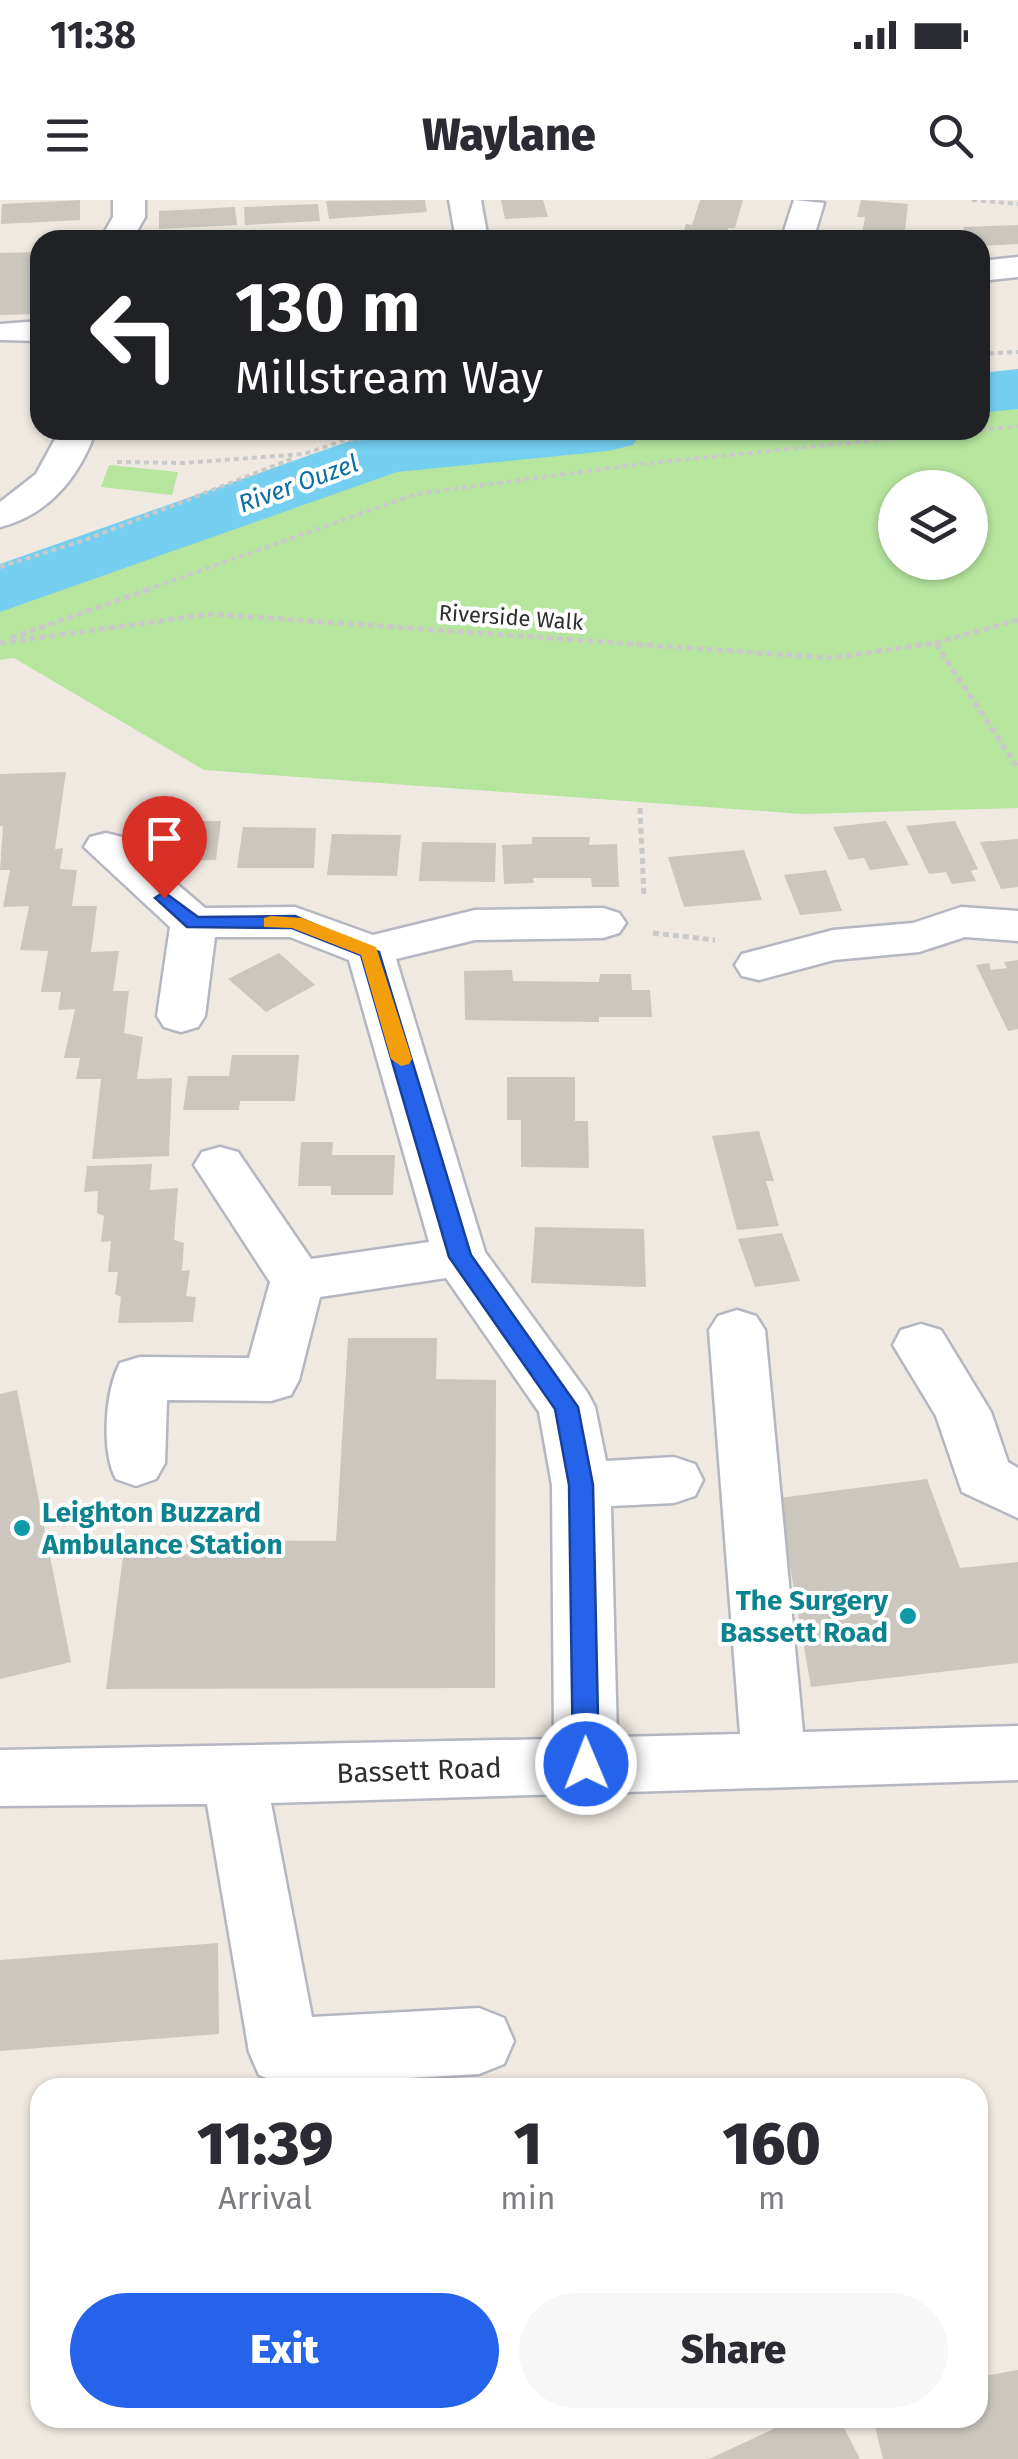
<!DOCTYPE html>
<style>
body{margin:0;font-family:"Fira Sans",sans-serif;background:#f7f7f7;color:#2b2b33;height:100vh;display:flex;flex-direction:column;font-size:38px;white-space:nowrap}
*{box-sizing:border-box;margin:0}
p{font-size:32px;color:#7c7c81}
.icon{flex:none;width:55px;height:55px;fill:none;stroke:currentColor;stroke-width:2;stroke-linecap:round;stroke-linejoin:round}
.map{position:relative;flex:1;overflow:hidden}
.sheet{position:absolute;left:30px;top:1878px;width:958px;height:350px;display:flex;flex-direction:column;background:#fff;border-radius:30px;box-shadow:0 2px 8px #0004}
.sheet>*{flex:none}
.banner{position:absolute;left:30px;top:30px;width:960px;height:210px;border-radius:30px;box-shadow:0 2px 8px #0004;background:#202124;color:#fff;overflow:hidden}
.fabs{position:absolute;left:878px;top:270px;display:grid;gap:20px}
.fabs a{display:grid;place-items:center;width:110px;height:110px;border-radius:50%;background:#fff;box-shadow:0 2px 8px #0004;font-size:50px}
.pin{position:absolute;display:grid;place-items:center;width:85px;height:85px;color:#fff;margin:-102px -42px;border-radius:50% 50% 50% 0;rotate:-45deg;box-shadow:0 0 10px #0007}
.pin .icon{rotate:45deg}
.me{position:absolute;width:110px;margin:-55px;rotate:359deg;stroke-linejoin:round;filter:drop-shadow(0 0 8px #0008)}
.turn{display:flex;align-items:center;gap:35px;height:210px;padding:0 40px;font-size:45px}
.turn .icon{width:130px;height:130px;stroke-width:2.5}
.turn b{display:block;font-size:70px;line-height:85px}
.eta{display:flex;justify-content:space-evenly;align-items:center;height:170px;text-align:center}
.eta b{font-size:60px;font-weight:800;line-height:70px}
.primary-button{display:flex;gap:20px;margin-top:auto;padding:20px 40px}
.primary-button a{flex:1;height:115px;border-radius:60px;background:#2563eb;color:#fff;font-size:40px;font-weight:800;line-height:115px;text-align:center}
.primary-button a+a{background:#f7f7f7;color:#2b2b33}
.status{display:flex;justify-content:space-between;align-items:center;height:70px;padding:0 50px;background:#fff;direction:ltr}
.status svg{height:28px;fill:currentColor}
header{display:flex;justify-content:space-between;align-items:center;height:130px;padding:0 40px;background:#fff;font-size:45px;font-weight:800}
.map>svg:first-child{display:block}
.green{fill:#b6e59e;fill-rule:evenodd}
.lines{fill:none;stroke-linecap:round;stroke-linejoin:round}
.river{fill:#75cff0;fill-rule:evenodd}
.building{fill:#cbc7bf}
.minor-casing{stroke:#b4b7c1;stroke-width:5}
.path-far1{stroke:#c9c9c9;stroke-width:4;stroke-dasharray:5 4;stroke-linecap:butt}
.path{stroke:#c9c9c9;stroke-width:5;stroke-dasharray:6 4;stroke-linecap:butt}
.minor{fill:#fff;fill-rule:evenodd}
.route{fill:#2563eb;stroke:#184099;stroke-width:2.5}
.slow{fill:#f59e0b}
.culture-dot{fill:#0f9aa8;stroke:#fff;stroke-width:4}
.labels{text-anchor:middle;stroke-width:8;stroke-linejoin:round;paint-order:stroke}
.far-street-label{font-size:22px;fill:#2e2e2e;stroke:#fff}
.far-water-label{font-size:25px;font-style:italic;fill:#0d6fa3;stroke:#fff}
.culture-label{font-size:28px;font-weight:bold;fill:#0d838f;stroke:#fff;text-anchor:start}
.street-label{font-size:28px;fill:#2e2e2e;stroke:#fff}
</style>
<div class="status"><b>11:38</b><svg viewBox="0 0 49 12"><path d="M0 12V9h3v3zM5 12V6h3v6zM10 12V3h3v9zM15 12V0h3v12zM26 1h20v11H26zM47 4h2v5h-2z"/></svg></div>
<header><svg class="icon" aria-label="menu" viewBox="0 0 24 24"><path d="M4 6h16M4 12h16M4 18h16"/></svg>Waylane<svg class="icon" aria-label="search" viewBox="0 0 24 24"><circle cx="10" cy="10" r="6"/><path d="M15 15l6 6"/></svg></header>
<div class="map">
<svg width="1018" height="2259" viewBox="0 0 1018 2259">
<rect width="100%" height="100%" fill="#efe9e1"/>
<g class="green">
<path d="M1018,192V608L803,614L204,570L14,458L0,460V393L388,255L635,230H980V196ZM895,288H970V362H895Z"/>
<path d="M109,265L178,272L172,295L101,287Z"/>
</g>
<g class="lines">
<g class="river">
<path d="M1018,169V209L980,213V173Z"/>
<path d="M643,230L633,245L608,251L397,272L0,412V364L361,237L395,230Z"/>
</g>
</g>
<g class="building">
<path d="M80,0V20L1,24L2,4Z"/>
<path d="M425,0L427,12L329,19L326,1Z"/>
<path d="M501,0H543L548,17L505,19Z"/>
<path d="M700,0H743L735,28H728L725,40H681L686,24L692,25Z"/>
<path d="M861,0L908,4L904,40H861L865,17H857Z"/>
<path d="M318,4L320,21L245,25L244,7Z"/>
<path d="M235,7L237,25L159,29V11Z"/>
<path d="M1018,25V44L980,46V40H969L963,27Z"/>
<path d="M40,52V114L0,115V53Z"/>
<path d="M66,572L55,649L63,648L60,669L77,670L72,706H97L91,752L119,751L113,791H129L124,833L143,837L137,879L172,878L169,956L92,959L101,879H76L80,858H64L75,809L58,810L61,792H41L48,751L20,750L29,706L3,707L10,670H0L3,626H0V574Z"/>
<path d="M167,621H221L216,660L162,661Z"/>
<path d="M886,621L909,665L870,670L864,658L849,660L833,627Z"/>
<path d="M955,621L978,669L971,671L976,681L952,684L946,672L929,674L906,626Z"/>
<path d="M243,627L316,628L314,668H237Z"/>
<path d="M332,634L401,635L397,676L327,675Z"/>
<path d="M532,637H590L589,645L617,644L619,687H592L591,678H533L534,683L504,684L502,645L532,644Z"/>
<path d="M1018,639V687L1001,689L980,642Z"/>
<path d="M422,642L496,643L495,682L419,681Z"/>
<path d="M744,650L762,700L684,707L668,657Z"/>
<path d="M826,670L842,711L800,715L784,675Z"/>
<path d="M279,753L315,785L266,812L228,779Z"/>
<path d="M1018,760V829L1008,831L976,765L989,763L991,770L1007,768L1004,762Z"/>
<path d="M512,770L513,781L599,782L600,774H631L632,790H650L652,817H599V822L465,820L464,771Z"/>
<path d="M232,855H299L295,901H240L239,910H183L188,876H229Z"/>
<path d="M507,877H575V921H588L589,968L521,967V920H507Z"/>
<path d="M759,931L774,981H766L779,1026L737,1030L712,936Z"/>
<path d="M301,942H333L332,955H395L393,995H331V986H298Z"/>
<path d="M152,964L150,990L178,988L174,1040L184,1043L182,1071L190,1070L186,1096L196,1097L193,1122L118,1123L121,1097L115,1094L118,1072H108L111,1041L101,1042L104,1016L97,1013L98,991L84,992L87,966Z"/>
<path d="M535,1027L644,1029L646,1087L531,1083Z"/>
<path d="M782,1033L800,1081L755,1087L738,1039Z"/>
<path d="M348,1138H437L436,1179L496,1180L495,1488L106,1489L125,1340L336,1341Z"/>
<path d="M17,1190L71,1462L0,1479V1194Z"/>
<path d="M927,1279L960,1368L1018,1362V1463L811,1487L778,1298Z"/>
<path d="M218,1743L219,1834L0,1851V1760Z"/>
<path d="M1018,2170V2259H883L873,2218H978V2177Z"/>
<path d="M797,2218H839L860,2259H709Z"/>
</g>
<g class="lines">
<defs>
<g id="minor">
<path d="M113,0H145V17L132,40H100L113,17Z"/>
<path d="M449,0H481L488,40H456Z"/>
<path d="M794,0L824,3L813,40H781Z"/>
<path d="M1018,57V77L980,81V61Z"/>
<path d="M40,121V141L0,140V124Z"/>
<path d="M60,230H96C80,276 49,315 0,327V302L36,274Z"/>
<path d="M106,633L122,637L205,708L295,707L373,735L475,710L603,708L619,713L626,723L619,733L603,738L475,740L396,759L485,1052L587,1192L595,1207L606,1261L674,1257L695,1264L703,1280L695,1296L674,1303L611,1306L617,1537L740,1534L709,1130L718,1116L737,1110L756,1116L765,1130L803,1532L1018,1526V1580L271,1603L312,1817L479,1808L504,1818L514,1841L504,1864L479,1874L284,1885L259,1875L249,1852L207,1604L0,1606V1550L554,1539L552,1285L539,1212L446,1078L320,1097L299,1180L291,1195L271,1201L167,1200L165,1263L156,1279L136,1286L116,1279C101,1251 105,1191 120,1163L140,1157L249,1158L270,1082L194,965L202,952L220,947L238,952L311,1059L429,1042L349,760L290,737H215L205,816L198,827L181,832L164,827L157,816L170,727L84,647L90,637Z"/>
<path d="M961,707L1018,711V741L965,737L919,752L834,760L759,780L742,776L735,765L742,754L833,730L913,723Z"/>
<path d="M921,1124L941,1130L991,1212L1008,1262L1018,1268V1318L962,1292L936,1216L893,1145L901,1130Z"/>
</g>
</defs>
<use href="#minor" class="minor-casing"/>
<g class="path-far1">
<path d="M972,0L1018,4"/>
<path d="M980,154L1018,152"/>
<path d="M980,230L1018,226"/>
<path d="M117,262L184,263L304,254L342,241L422,230"/>
<path d="M0,367L85,340L294,258"/>
<path d="M146,390L416,294L641,264L977,230"/>
</g>
<g class="path">
<path d="M11,438L153,388"/>
<path d="M0,443L211,414L831,458L935,443L1018,420"/>
<path d="M936,444L1018,568"/>
<path d="M640,608L644,696"/>
<path d="M653,733L715,740"/>
</g>
<use href="#minor" class="minor"/>
</g>
<path class="route" d="M164,692L198,717L295,716L379,752L471,1055L578,1207L593,1285L599,1564L596,1572L586,1576L577,1572L573,1564L569,1285L555,1209L449,1057L361,755L292,728L187,727L155,698Z"/>
<path class="slow" d="M271,716L302,718L376,747L412,859L409,864L401,866L391,859L361,755L292,728L264,727V718Z"/>
<g class="culture-dot">
<circle cx="22" cy="1328" r="10"/>
<circle cx="908" cy="1416" r="10"/>
</g>
<g class="labels">
<g class="far-street-label">
<text transform="translate(511 417) rotate(4)" y="8">Riverside Walk</text>
</g>
<g class="far-water-label">
<text transform="translate(298 283) rotate(-20)" y="9">River Ouzel</text>
</g>
<g class="culture-label">
<text x="42" y="1322">Leighton Buzzard<tspan x="42" dy="32">Ambulance Station</tspan></text>
<text x="888" y="1410" text-anchor="end">The Surgery<tspan x="888" dy="32">Bassett Road</tspan></text>
</g>
<g class="street-label">
<text transform="translate(419 1570) rotate(-2)" y="10">Bassett Road</text>
</g>
</g>
</svg>
<div class="fabs">
<a><svg class="icon" aria-label="layers" viewBox="0 0 24 24"><path d="M12 4l9 5-9 5-9-5zM3 14l9 5 9-5"/></svg></a>
</div>
<div class="pin" style="left:164px;top:698px;background:#d93025"><svg class="icon" aria-label="arrive" viewBox="0 0 24 24"><path d="M6 21V4h12l-3 4 3 4H6"/></svg></div>
<svg class="me" style="left:586px;top:1564px" viewBox="-20 -20 40 40"><circle r="17" fill="#2563eb" stroke="#fff" stroke-width="3"/><path d="M0-11L8 9 0 5-8 9z" fill="#fff"/></svg>
<div class="banner">
<div class="turn"><svg class="icon" aria-label="left" viewBox="0 0 24 24"><path d="M17 20v-9H6M10 6l-5 5 5 5"/></svg><div><b>130 m</b>Millstream Way</div></div>
</div>
<section class="sheet">
<div class="eta">
<div><b>11:39</b><p>Arrival</p></div>
<div><b>1</b><p>min</p></div>
<div><b>160</b><p>m</p></div>
</div>
<div class="primary-button"><a>Exit</a><a>Share</a></div>
</section>
</div>
